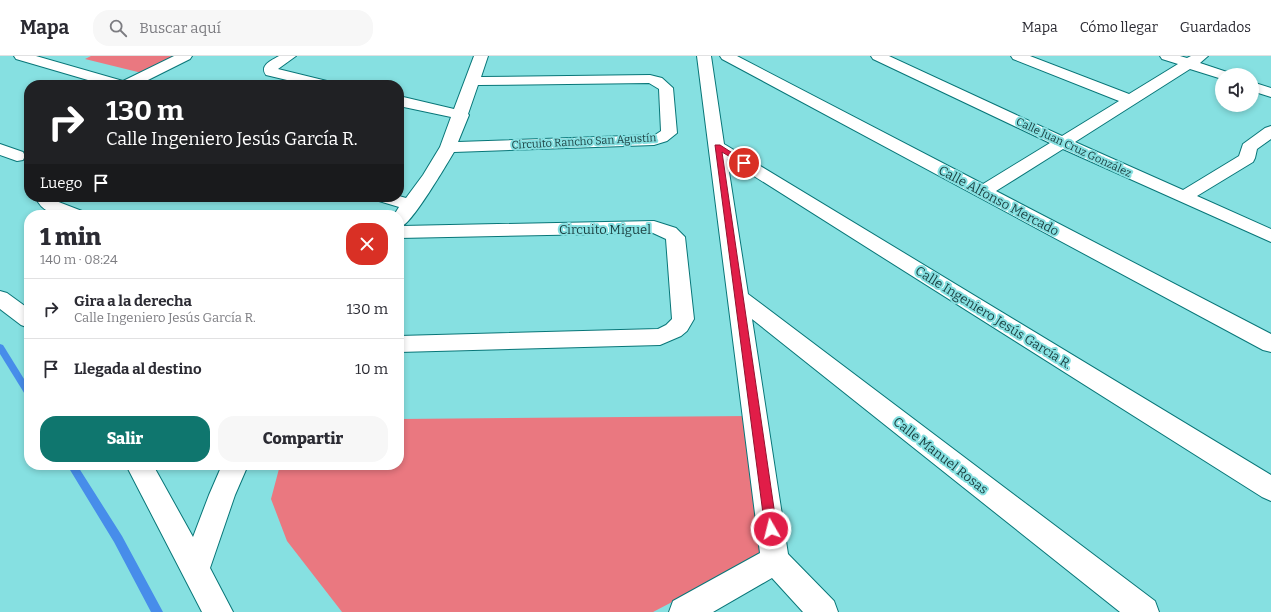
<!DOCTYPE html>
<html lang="es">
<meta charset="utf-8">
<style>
body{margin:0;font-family:Bitter,serif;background:#f7f7f7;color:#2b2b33;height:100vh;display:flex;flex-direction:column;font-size:15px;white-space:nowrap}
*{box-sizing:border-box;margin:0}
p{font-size:13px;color:#7c7c81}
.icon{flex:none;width:22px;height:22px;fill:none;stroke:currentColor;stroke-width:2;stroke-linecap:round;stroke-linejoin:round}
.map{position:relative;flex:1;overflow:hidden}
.side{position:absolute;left:24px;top:154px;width:380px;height:260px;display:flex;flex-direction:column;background:#fff;border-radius:16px;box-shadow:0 2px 6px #0003}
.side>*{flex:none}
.guide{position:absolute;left:24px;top:24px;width:380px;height:122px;border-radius:16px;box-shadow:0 2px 6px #0003;background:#202124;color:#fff;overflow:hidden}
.tools{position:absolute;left:1215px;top:12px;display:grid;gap:8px}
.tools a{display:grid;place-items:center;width:44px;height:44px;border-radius:50%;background:#fff;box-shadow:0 2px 6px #0003;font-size:20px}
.pin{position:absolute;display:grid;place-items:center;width:34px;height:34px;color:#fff;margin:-17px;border:2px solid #fff;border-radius:50%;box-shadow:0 1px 4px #0007}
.me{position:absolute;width:44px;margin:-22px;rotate:352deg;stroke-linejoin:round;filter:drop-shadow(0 0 3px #0008)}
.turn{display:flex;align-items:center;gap:14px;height:84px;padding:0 16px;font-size:18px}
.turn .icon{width:52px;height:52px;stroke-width:2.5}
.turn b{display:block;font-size:28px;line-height:34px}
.then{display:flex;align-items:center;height:38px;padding:0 16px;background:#0003;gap:8px;font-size:15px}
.round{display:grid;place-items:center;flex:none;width:42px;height:42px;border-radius:16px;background:#f7f7f7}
.overview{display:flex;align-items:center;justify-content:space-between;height:68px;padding:0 16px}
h1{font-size:24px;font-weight:800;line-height:30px}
.button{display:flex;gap:8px;margin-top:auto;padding:8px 16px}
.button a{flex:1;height:46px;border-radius:16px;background:#0f766e;color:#fff;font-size:16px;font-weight:800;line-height:46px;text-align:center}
.button a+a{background:#f7f7f7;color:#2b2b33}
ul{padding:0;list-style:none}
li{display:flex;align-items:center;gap:12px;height:60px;padding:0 16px;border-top:1px solid #e1e1e2}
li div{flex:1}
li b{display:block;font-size:15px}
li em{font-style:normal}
header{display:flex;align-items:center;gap:24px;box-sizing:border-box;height:56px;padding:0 20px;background:#fff;border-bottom:1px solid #e1e1e2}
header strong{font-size:19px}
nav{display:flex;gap:22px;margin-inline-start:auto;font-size:14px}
.search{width:280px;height:36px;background:#f7f7f7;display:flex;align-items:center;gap:10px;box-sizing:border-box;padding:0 14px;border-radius:16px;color:#7c7c81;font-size:15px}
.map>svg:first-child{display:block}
.green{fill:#ea7880}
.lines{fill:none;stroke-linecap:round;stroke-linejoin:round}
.stream{fill:#478dea;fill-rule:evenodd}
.minor-casing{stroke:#087678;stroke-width:2}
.minor{fill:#fff;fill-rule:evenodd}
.route{fill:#e11d48;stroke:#92132f}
.labels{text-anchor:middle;stroke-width:4;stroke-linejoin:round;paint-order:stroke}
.far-street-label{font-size:11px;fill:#1c4243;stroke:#86e0e1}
.street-label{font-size:13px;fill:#1c4243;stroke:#86e0e1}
</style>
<header>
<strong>Mapa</strong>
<div class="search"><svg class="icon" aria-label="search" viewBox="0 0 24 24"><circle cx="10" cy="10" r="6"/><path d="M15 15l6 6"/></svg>Buscar aquí</div>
<nav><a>Mapa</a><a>Cómo llegar</a><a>Guardados</a></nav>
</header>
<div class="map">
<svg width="1271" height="556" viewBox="0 0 1271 556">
<rect width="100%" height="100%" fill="#86e0e1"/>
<g class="green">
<path d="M91,0H182L146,18L85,3Z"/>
<path d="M748,360L768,496L653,556H342L287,485L271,443L280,409H399V363Z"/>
</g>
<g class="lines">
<g class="stream">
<path d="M0,288L3,289L29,331V341L26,340L0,298Z"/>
<path d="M67,409H77L122,480L163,556H151L114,486Z"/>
</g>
<defs>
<g id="minor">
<path d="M14,0H36L123,25L174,0H192L190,3L138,29H105L16,3Z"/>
<path d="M279,0H296L278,13L331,26L333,29H308L266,19C259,9 272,4 279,0Z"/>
<path d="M474,0H488L481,21L650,19L662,22L673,32L677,77L667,85L654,89L454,96C447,108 412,167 402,170L654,165L676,172L685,181L694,263L687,275L681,280L660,289L399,296V280L658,273L666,269L672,263L666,183L653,177L399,182V159H394L399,151L379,145L376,141H399V140L406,142L423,119L440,91L451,61L399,50V40L454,53ZM649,27L659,33L661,75L655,79L458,86L469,59L468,58L478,29Z"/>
<path d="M697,0H711L724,88L1271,419V445L1262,441L727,103L748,238L1155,545L1159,556H1120L752,263L788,498L834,545L838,556H803L772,522L713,556H669L673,545L760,497Z"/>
<path d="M720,0H737L983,128L1050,87L873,3L871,0H889L1062,80L1119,45L1013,3L1011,0H1030L1129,38L1178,8L1162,3L1160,0H1180L1187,2L1191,0H1208L1200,7L1227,16L1229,19H1222V23L1190,13L1075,86L1183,134L1239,100L1243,88L1265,72L1271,70V83L1257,93L1255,102L1253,106L1197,140L1271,173V186L1063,93L996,135L1271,278V296L1263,294L722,3Z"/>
<path d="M1252,26L1271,32V41L1252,35Z"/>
<path d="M0,88L23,96L25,100L23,104L17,105L0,99Z"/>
<path d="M39,141H57L56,145L82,155L84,159C68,159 48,162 38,146Z"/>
<path d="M0,235L7,237L29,253V272L21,269L0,253Z"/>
<path d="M126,409H153L193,481L209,439L222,409H248L235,439L210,512L233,556H202Z"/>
</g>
</defs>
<use href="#minor" class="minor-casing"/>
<use href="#minor" class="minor"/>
</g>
<path class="route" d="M715,89H720L748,107L742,108L722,96L777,473L775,477L771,478L767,477L765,473Z"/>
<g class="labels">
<g class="far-street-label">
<text transform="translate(584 85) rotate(-3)" y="4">Circuito Rancho San Agustín</text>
<text transform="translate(1074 91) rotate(25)" y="4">Calle Juan Cruz González</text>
</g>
<g class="street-label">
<text transform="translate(999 144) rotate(28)" y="5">Calle Alfonso Mercado</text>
<text x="605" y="178">Circuito Miguel</text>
<text transform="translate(994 261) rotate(32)" y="5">Calle Ingeniero Jesús García R.</text>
<text transform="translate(941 399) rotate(38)" y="5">Calle Manuel Rosas</text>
</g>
</g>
</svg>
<div class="tools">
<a><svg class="icon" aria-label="sound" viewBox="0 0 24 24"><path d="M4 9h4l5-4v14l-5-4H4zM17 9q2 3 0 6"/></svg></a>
</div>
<div class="pin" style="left:744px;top:107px;background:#d93025"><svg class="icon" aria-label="arrive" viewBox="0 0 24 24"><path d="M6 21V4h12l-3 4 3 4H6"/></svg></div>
<svg class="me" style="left:771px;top:473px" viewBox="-20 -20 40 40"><circle r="17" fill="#e11d48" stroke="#fff" stroke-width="3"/><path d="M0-11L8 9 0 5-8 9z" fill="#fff"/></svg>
<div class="guide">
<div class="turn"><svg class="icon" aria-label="right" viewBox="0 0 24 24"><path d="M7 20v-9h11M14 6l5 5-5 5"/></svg><div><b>130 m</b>Calle Ingeniero Jesús García R.</div></div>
<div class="then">Luego<svg class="icon" aria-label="arrive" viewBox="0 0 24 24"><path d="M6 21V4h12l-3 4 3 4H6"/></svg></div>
</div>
<section class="side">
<div class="overview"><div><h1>1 min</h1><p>140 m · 08:24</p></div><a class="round" style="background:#d93025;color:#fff"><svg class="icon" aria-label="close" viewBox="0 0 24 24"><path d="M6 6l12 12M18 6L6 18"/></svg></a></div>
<ul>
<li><svg class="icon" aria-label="right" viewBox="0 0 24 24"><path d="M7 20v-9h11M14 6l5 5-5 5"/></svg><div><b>Gira a la derecha</b><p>Calle Ingeniero Jesús García R.</p></div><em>130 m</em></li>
<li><svg class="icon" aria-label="arrive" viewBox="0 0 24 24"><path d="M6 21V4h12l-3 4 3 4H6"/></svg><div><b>Llegada al destino</b></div><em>10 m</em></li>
</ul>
<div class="button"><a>Salir</a><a>Compartir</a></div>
</section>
</div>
